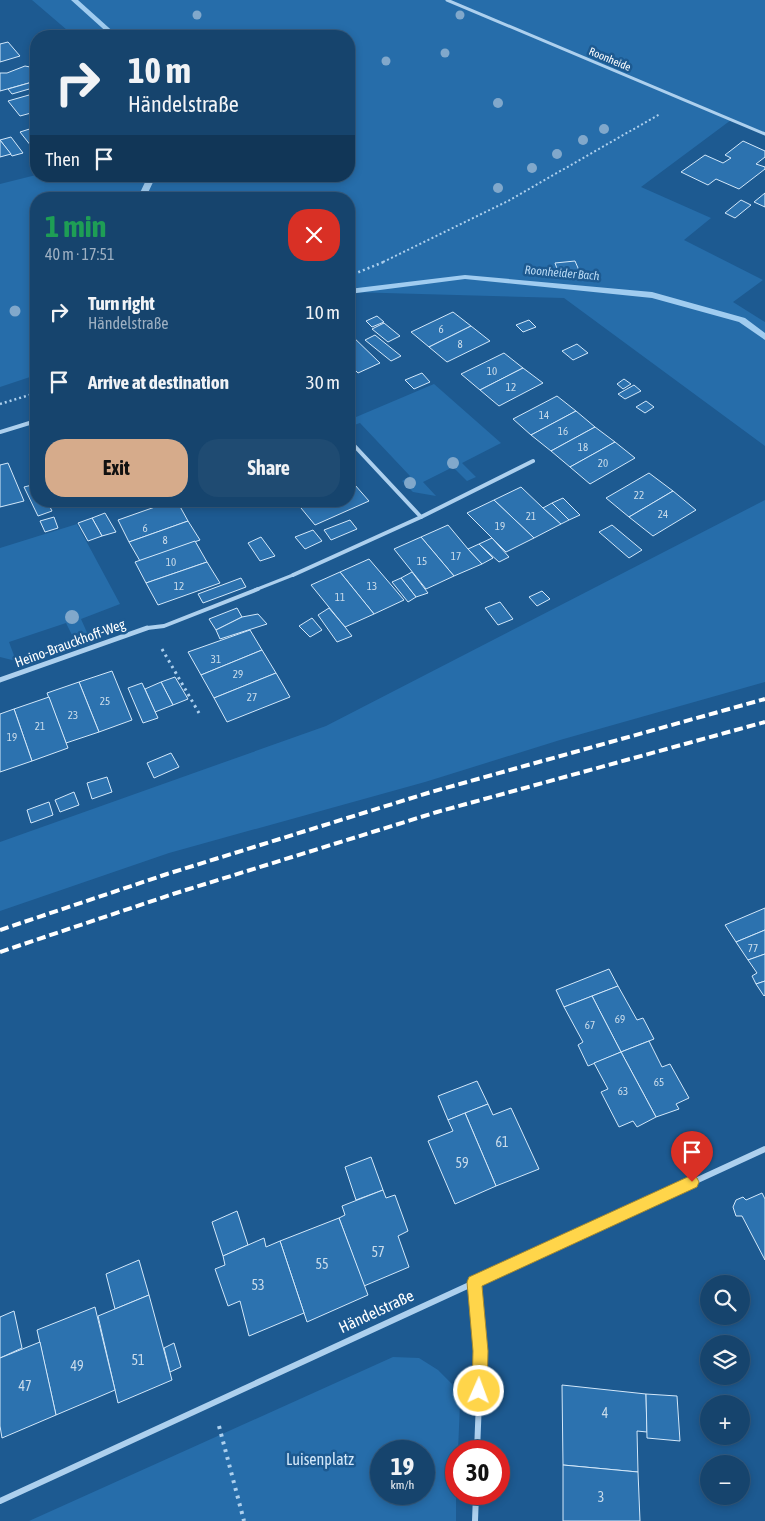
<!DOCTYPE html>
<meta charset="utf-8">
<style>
body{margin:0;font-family:"Asap Condensed",sans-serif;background:#1f4b72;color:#f1f3f6;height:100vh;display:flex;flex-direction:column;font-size:19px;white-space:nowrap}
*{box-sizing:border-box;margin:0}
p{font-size:16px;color:#9eb0c2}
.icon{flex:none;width:28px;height:28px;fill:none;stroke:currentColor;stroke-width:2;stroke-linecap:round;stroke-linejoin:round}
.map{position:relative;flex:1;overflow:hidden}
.details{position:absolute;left:30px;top:192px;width:325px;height:315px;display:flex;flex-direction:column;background:#16446d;border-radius:20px;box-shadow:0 2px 8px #0003,0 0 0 1px #355c80}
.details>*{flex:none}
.hud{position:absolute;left:30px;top:30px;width:325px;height:152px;border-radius:20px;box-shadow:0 2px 8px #0003,0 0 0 1px #355c80;background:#16446d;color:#f1f3f6;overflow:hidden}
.controls{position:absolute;left:700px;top:1275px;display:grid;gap:10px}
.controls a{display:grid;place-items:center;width:50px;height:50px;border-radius:50%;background:#16446d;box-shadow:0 2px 8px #0003,0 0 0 1px #355c80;font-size:25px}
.speed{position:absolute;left:370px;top:1440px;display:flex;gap:10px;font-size:25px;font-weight:700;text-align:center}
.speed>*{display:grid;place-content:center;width:65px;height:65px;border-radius:50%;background:#16446d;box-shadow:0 2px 8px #0003,0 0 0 1px #355c80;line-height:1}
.speed small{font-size:12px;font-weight:400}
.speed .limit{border:8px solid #d22;background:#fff;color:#111}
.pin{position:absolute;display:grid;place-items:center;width:42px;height:42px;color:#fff;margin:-51px -21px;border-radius:50% 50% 50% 0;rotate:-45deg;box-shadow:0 0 5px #0007}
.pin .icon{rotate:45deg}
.me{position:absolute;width:55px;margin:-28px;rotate:2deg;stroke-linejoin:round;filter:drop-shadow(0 0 4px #0008)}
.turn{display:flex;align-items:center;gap:18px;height:105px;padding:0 15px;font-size:22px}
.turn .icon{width:65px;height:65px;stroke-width:2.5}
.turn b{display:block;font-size:35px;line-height:42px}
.then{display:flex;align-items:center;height:48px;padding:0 15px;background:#0003;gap:10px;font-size:19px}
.round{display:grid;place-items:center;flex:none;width:52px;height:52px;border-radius:20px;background:#1f4b72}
.overview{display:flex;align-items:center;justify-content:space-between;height:85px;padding:0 15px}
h1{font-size:30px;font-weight:700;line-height:38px;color:#1e9e55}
.action{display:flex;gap:10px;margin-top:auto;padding:10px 15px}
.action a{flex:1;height:58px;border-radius:20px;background:#d6ab8b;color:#111;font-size:20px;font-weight:700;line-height:58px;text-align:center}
.action a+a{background:#1f4b72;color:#f1f3f6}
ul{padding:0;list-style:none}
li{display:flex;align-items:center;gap:15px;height:70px;padding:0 15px}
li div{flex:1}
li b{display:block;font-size:19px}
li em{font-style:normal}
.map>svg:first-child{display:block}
.green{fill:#266daa;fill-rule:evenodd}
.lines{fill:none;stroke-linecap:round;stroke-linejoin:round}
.stream{fill:#a0ccf0;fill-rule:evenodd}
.building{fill:#2c72af;stroke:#d3e8fa}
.path-far3{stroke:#add0ee;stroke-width:2;stroke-dasharray:2 2.5;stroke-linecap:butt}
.path-far2{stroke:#add0ee;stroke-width:2.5;stroke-dasharray:2 3;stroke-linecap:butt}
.path-far1{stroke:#add0ee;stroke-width:3;stroke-dasharray:2.5 4;stroke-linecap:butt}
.path{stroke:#add0ee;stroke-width:4;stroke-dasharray:3 5;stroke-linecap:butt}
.service-far1{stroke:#add0ee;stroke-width:3}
.service{stroke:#add0ee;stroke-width:4}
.minor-far3{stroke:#add0ee;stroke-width:3}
.minor-far2{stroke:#add0ee;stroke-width:4}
.minor-far1{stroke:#add0ee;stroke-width:5}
.minor{stroke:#add0ee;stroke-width:6}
.rail{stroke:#fff;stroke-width:4;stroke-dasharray:9 4;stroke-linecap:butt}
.tree{fill:#81a8cb}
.route{fill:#ffd54a;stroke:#a68a30}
.labels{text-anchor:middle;stroke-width:5;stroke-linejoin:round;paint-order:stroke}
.far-street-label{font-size:11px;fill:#fff;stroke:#1d5a91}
.number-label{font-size:11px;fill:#cadceb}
.far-water-label{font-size:12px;font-style:italic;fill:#b9daf5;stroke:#1d5a91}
.street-label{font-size:14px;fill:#fff;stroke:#1d5a91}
.near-number-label{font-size:14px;fill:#cadceb}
.near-street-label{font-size:16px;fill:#fff;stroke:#1d5a91}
.near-park-label{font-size:16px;fill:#d3e8fa;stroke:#1d5a91}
</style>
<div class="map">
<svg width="765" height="1521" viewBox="0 0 765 1521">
<rect width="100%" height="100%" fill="#1d5a91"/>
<g class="green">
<path d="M32,0H765V134L731,120L641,187L711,218L684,240L763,280L733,302L765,322V446L564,298L349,292V199H36V375L0,387V184L36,175L349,176V36H74Z"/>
<path d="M434,384L501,443L462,463L476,477L467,481L453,467L423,482L436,496L413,492L402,481L410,476L360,423L351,426L349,423V420Z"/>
<path d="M765,500V682L560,740L425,782L169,853L0,911V842L326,726Z"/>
<path d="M77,524L120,604L81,619L89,637L75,641L66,623L9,642L16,661L0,657V548Z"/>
<path d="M393,1357L419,1358L438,1370L452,1384L460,1403L458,1451H456V1521H29ZM381,1451H424V1494H381Z"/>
</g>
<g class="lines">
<g class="stream">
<path d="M71,0H78L118,36H111Z"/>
<path d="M148,176H156L145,199H137Z"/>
<path d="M465,275L652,292L745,318L765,333V340L739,322L652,298L465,279L349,294V289Z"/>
</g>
</g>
<g class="building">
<path d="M8,42L20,56L0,62V44Z"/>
<path d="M25,66L30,67L36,75V81L0,91V73H7Z"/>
<path d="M36,81V87L12,94L8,89Z"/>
<path d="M36,93V112L31,113L20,116L8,101Z"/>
<path d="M36,127V151H35L20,132Z"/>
<path d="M11,137L23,153L12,156L0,140Z"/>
<path d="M0,140L11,154L0,157Z"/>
<path d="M743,141L765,151V157L756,164L765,167V169L739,189L716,179L708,185L681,172L705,155L723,163L731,158L725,155Z"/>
<path d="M765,193V207L754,202Z"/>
<path d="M741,200L751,205L735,218L725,213Z"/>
<path d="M575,261L581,275L560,277L555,263Z"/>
<path d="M453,312L471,326L429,347L411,332Z"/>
<path d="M377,316L384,322L372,327L366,321Z"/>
<path d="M529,320L536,327L523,332L516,325Z"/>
<path d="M384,323L400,336L388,342L372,329Z"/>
<path d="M471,326L490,341L447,362L429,347Z"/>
<path d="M349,333L380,363L358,373L349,364Z"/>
<path d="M375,335L401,356L391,361L365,340Z"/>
<path d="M577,344L588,353L573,360L562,351Z"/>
<path d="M504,353L523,368L480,390L461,374Z"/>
<path d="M523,368L543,383L499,406L480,390Z"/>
<path d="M422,373L430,382L414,389L405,380Z"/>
<path d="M624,379L631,384L623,389L617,384Z"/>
<path d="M634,385L641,391L625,399L618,394Z"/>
<path d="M557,396L576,411L531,435L513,419Z"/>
<path d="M646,401L654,407L645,413L636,407Z"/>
<path d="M576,411L595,427L551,451L531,435Z"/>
<path d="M595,427L615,442L570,467L551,451Z"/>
<path d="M615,442L635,458L590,484L570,467Z"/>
<path d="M8,463L24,501L0,507V465Z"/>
<path d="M649,473L673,491L629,517L606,498Z"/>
<path d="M36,484V501H47L52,511L38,516L24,487Z"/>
<path d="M355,485L369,501L315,525L301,508L315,501H349V487Z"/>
<path d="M521,487L543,508L561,524L534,538L494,500Z"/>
<path d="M673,491L696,510L653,536L629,517Z"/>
<path d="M563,498L580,515L569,520L552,503Z"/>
<path d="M494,500L534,538L506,552L467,513Z"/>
<path d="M172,501H177L188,521L129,542L118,520Z"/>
<path d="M295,501H315L301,508Z"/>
<path d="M552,503L569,520L561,524L543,508Z"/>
<path d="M105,513L116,532L102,536L92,518Z"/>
<path d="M54,517L58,528L45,532L40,521Z"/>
<path d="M92,518L102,536L88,541L78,523Z"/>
<path d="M350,520L357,529L331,540L324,530Z"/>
<path d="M188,521L200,540L140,561L129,542Z"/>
<path d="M448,525L468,549L482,564L454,576L421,537Z"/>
<path d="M612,525L642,550L629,558L599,532Z"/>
<path d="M313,530L322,541L305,549L295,537Z"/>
<path d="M261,537L275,556L260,561L248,543Z"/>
<path d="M421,537L454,576L426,589L394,549Z"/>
<path d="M492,538L509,557L499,562L479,544Z"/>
<path d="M195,541L207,562L146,583L135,562Z"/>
<path d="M479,544L493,558L482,564L468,549Z"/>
<path d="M369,559L404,600L374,614L340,572Z"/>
<path d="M207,562L220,583L158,605L146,583Z"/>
<path d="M340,572L374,614L345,627L311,585Z"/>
<path d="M412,572L428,593L416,597L401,578Z"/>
<path d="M241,578L246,587L203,603L198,594Z"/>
<path d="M401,578L416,597L408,602L392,582Z"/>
<path d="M542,591L550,599L537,606L529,597Z"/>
<path d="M500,602L513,619L498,625L485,608Z"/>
<path d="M237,608L242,617L216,630L209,619Z"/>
<path d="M329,608L345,627L352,636L337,642L318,615Z"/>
<path d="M258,614L267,624L220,639L216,630L242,617Z"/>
<path d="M312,618L322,630L310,637L299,626Z"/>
<path d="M250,630L262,650L201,675L188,652Z"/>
<path d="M262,650L276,673L214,698L201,675Z"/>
<path d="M112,671L132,720L99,732L79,682Z"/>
<path d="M276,673L290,697L227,722L214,698Z"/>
<path d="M175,677L188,699L173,705L161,682Z"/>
<path d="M79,682L99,732L66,743L47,693Z"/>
<path d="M161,682L173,705L155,712L145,689Z"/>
<path d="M142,683L158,718L143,723L128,688Z"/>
<path d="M49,697L68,748L32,761L14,709Z"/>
<path d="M14,709L32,761L0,772V714Z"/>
<path d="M171,753L179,767L154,778L147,763Z"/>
<path d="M107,777L112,792L92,799L87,783Z"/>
<path d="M74,792L79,805L60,812L55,800Z"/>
<path d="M49,802L53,815L31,823L27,810Z"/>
<path d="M765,908V930L736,942L725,925Z"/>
<path d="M765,930V954L748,960L736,942Z"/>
<path d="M765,954V981L756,984L752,976L757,973L748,960Z"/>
<path d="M609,969L618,986L564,1007L556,990Z"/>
<path d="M765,981V995L764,996L756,984Z"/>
<path d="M618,986L637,1020L643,1018L654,1039L621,1052L592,996Z"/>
<path d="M592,996L621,1052L588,1066L578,1045L583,1042L564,1007Z"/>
<path d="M649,1041L662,1067L670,1064L689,1098L676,1104L679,1109L656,1117L621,1052Z"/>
<path d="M621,1052L656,1117L637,1127L633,1121L619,1127L601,1092L608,1089L594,1063Z"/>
<path d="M477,1081L488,1104L448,1120L438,1096Z"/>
<path d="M488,1104L493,1115L511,1108L539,1169L496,1186L465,1113Z"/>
<path d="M465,1113L496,1186L455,1204L428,1141L453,1131L448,1120Z"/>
<path d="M371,1157L383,1190L356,1200L345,1167Z"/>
<path d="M383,1190L386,1198L395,1195L408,1231L398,1236L409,1267L364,1286L339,1218L345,1215L342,1206Z"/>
<path d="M762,1193L765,1199V1260L742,1216H736L733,1207L736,1200L743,1197L746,1200Z"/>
<path d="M237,1211L248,1245L223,1256L212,1222Z"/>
<path d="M339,1218L368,1295L307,1322L280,1241Z"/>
<path d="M264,1238L266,1247L280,1241L304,1313L249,1336L240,1301L228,1306L215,1269L225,1265L223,1256Z"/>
<path d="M139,1260L149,1295L115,1309L106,1274Z"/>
<path d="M149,1295L172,1380L118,1403L98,1316Z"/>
<path d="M95,1307L115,1390L56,1415L37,1330Z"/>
<path d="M14,1311L22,1348L0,1358V1317Z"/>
<path d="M40,1342L56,1415L2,1438L0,1426V1358Z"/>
<path d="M174,1343L181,1367L170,1372L164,1348Z"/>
<path d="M562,1385L646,1394L647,1432L637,1431L638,1472L563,1465Z"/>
<path d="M646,1394L677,1396L680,1441L647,1438Z"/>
<path d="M563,1465L638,1472L640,1521H563Z"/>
</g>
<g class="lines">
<path class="path-far3" d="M383,262L508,201L660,114"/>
<g class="path-far2">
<path d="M349,276L386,261"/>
<path d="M0,404L36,393"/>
</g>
<path class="path-far1" d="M162,649L199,713"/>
<path class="path" d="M219,1426L244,1521"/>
<path class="service-far1" d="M255,590L293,575"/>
<path class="service" d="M147,628L164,626L258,589"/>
<path class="minor-far3" d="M447,0L765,134"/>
<g class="minor-far2">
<path d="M0,432L36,421"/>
<path d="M349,440L421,517"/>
<path d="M293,575L421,517L533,461"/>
</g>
<path class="minor-far1" d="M0,680L147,628"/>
<g class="minor">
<path d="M474,1282L481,1351L477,1451"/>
<path d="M0,1501L765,1149"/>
<path d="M475,1521L476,1494"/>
</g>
<g class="rail">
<path d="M0,930L167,874L431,792L765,699"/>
<path d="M0,952L173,894L437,812L765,722"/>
</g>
</g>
<g class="tree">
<circle cx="197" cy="15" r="4.5"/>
<circle cx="460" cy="15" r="4.5"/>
<circle cx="445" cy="53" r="4.5"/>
<circle cx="386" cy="61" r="4.5"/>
<circle cx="498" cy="103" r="5"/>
<circle cx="604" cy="129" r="5"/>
<circle cx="583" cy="140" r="5"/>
<circle cx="557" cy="154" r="5"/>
<circle cx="532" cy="168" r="5"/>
<circle cx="498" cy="188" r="5"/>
<circle cx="15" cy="311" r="5.5"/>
<circle cx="453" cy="463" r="6"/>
<circle cx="410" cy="483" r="6"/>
<circle cx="72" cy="617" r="7"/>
</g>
<path class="route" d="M692,1175L697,1178L699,1182L697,1187L482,1286L488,1351L487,1391L485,1397L479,1399L474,1397L472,1391L473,1351L467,1282L469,1277Z"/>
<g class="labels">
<g class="far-street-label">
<text transform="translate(610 59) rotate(23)" y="4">Roonheide</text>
</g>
<g class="number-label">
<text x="441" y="333">6</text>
<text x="460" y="348">8</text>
<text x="492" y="375">10</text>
<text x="511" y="391">12</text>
<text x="544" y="419">14</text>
<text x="563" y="435">16</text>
<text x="583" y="451">18</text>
<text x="603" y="467">20</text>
<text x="639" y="499">22</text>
<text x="663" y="518">24</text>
<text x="531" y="520">21</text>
<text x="500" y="530">19</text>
<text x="145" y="532">6</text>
<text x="165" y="544">8</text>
<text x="456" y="560">17</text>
<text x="422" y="565">15</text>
<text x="171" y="566">10</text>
<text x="179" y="590">12</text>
<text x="372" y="590">13</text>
<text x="340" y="601">11</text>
<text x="216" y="663">31</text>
<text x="238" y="678">29</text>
<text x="252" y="701">27</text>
<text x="105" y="705">25</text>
<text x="73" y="719">23</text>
<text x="40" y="730">21</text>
<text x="12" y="741">19</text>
<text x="753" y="952">77</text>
<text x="620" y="1023">69</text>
<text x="590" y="1029">67</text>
<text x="659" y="1086">65</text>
<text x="623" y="1095">63</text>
</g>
<g class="far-water-label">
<text transform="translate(562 273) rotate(5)" y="4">Roonheider Bach</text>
</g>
<g class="street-label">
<text transform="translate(70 643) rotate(-20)" y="5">Heino-Brauckhoff-Weg</text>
</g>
<g class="near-number-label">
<text x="502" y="1147">61</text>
<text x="462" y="1168">59</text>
<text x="378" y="1257">57</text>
<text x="322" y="1269">55</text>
<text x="258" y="1290">53</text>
<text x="138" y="1365">51</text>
<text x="77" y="1371">49</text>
<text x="25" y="1391">47</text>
<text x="605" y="1418">4</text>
<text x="601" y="1502">3</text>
</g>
<g class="near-street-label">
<text transform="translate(376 1311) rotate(-25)" y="6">Händelstraße</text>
</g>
<g class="near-park-label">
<text x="320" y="1465">Luisenplatz</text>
</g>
</g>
</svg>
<div class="controls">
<a><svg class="icon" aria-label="search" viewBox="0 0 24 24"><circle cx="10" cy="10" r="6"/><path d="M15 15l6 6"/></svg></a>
<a><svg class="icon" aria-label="layers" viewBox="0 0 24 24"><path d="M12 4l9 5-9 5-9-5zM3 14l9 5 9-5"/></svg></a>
<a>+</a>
<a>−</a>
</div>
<div class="speed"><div>19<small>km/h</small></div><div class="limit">30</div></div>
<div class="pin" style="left:692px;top:1182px;background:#d93025"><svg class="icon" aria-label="arrive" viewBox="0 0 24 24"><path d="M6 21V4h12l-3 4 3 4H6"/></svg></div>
<svg class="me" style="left:479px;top:1391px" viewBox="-20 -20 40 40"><circle r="17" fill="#ffd54a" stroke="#fff" stroke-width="3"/><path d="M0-11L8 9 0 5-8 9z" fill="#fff"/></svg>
<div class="hud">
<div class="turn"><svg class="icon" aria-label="right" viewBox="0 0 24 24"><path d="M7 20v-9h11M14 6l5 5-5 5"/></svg><div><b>10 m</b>Händelstraße</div></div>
<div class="then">Then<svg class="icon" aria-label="arrive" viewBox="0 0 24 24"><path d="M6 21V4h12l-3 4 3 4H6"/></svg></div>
</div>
<section class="details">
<div class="overview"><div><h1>1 min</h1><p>40 m · 17:51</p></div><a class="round" style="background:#d93025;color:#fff"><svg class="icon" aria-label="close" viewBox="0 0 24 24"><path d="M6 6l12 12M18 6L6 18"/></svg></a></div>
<ul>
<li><svg class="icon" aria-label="right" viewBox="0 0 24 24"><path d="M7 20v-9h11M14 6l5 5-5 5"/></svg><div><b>Turn right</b><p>Händelstraße</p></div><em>10 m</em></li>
<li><svg class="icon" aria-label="arrive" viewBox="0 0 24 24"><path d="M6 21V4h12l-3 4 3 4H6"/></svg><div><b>Arrive at destination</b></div><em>30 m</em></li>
</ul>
<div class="action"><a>Exit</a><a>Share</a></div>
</section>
</div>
